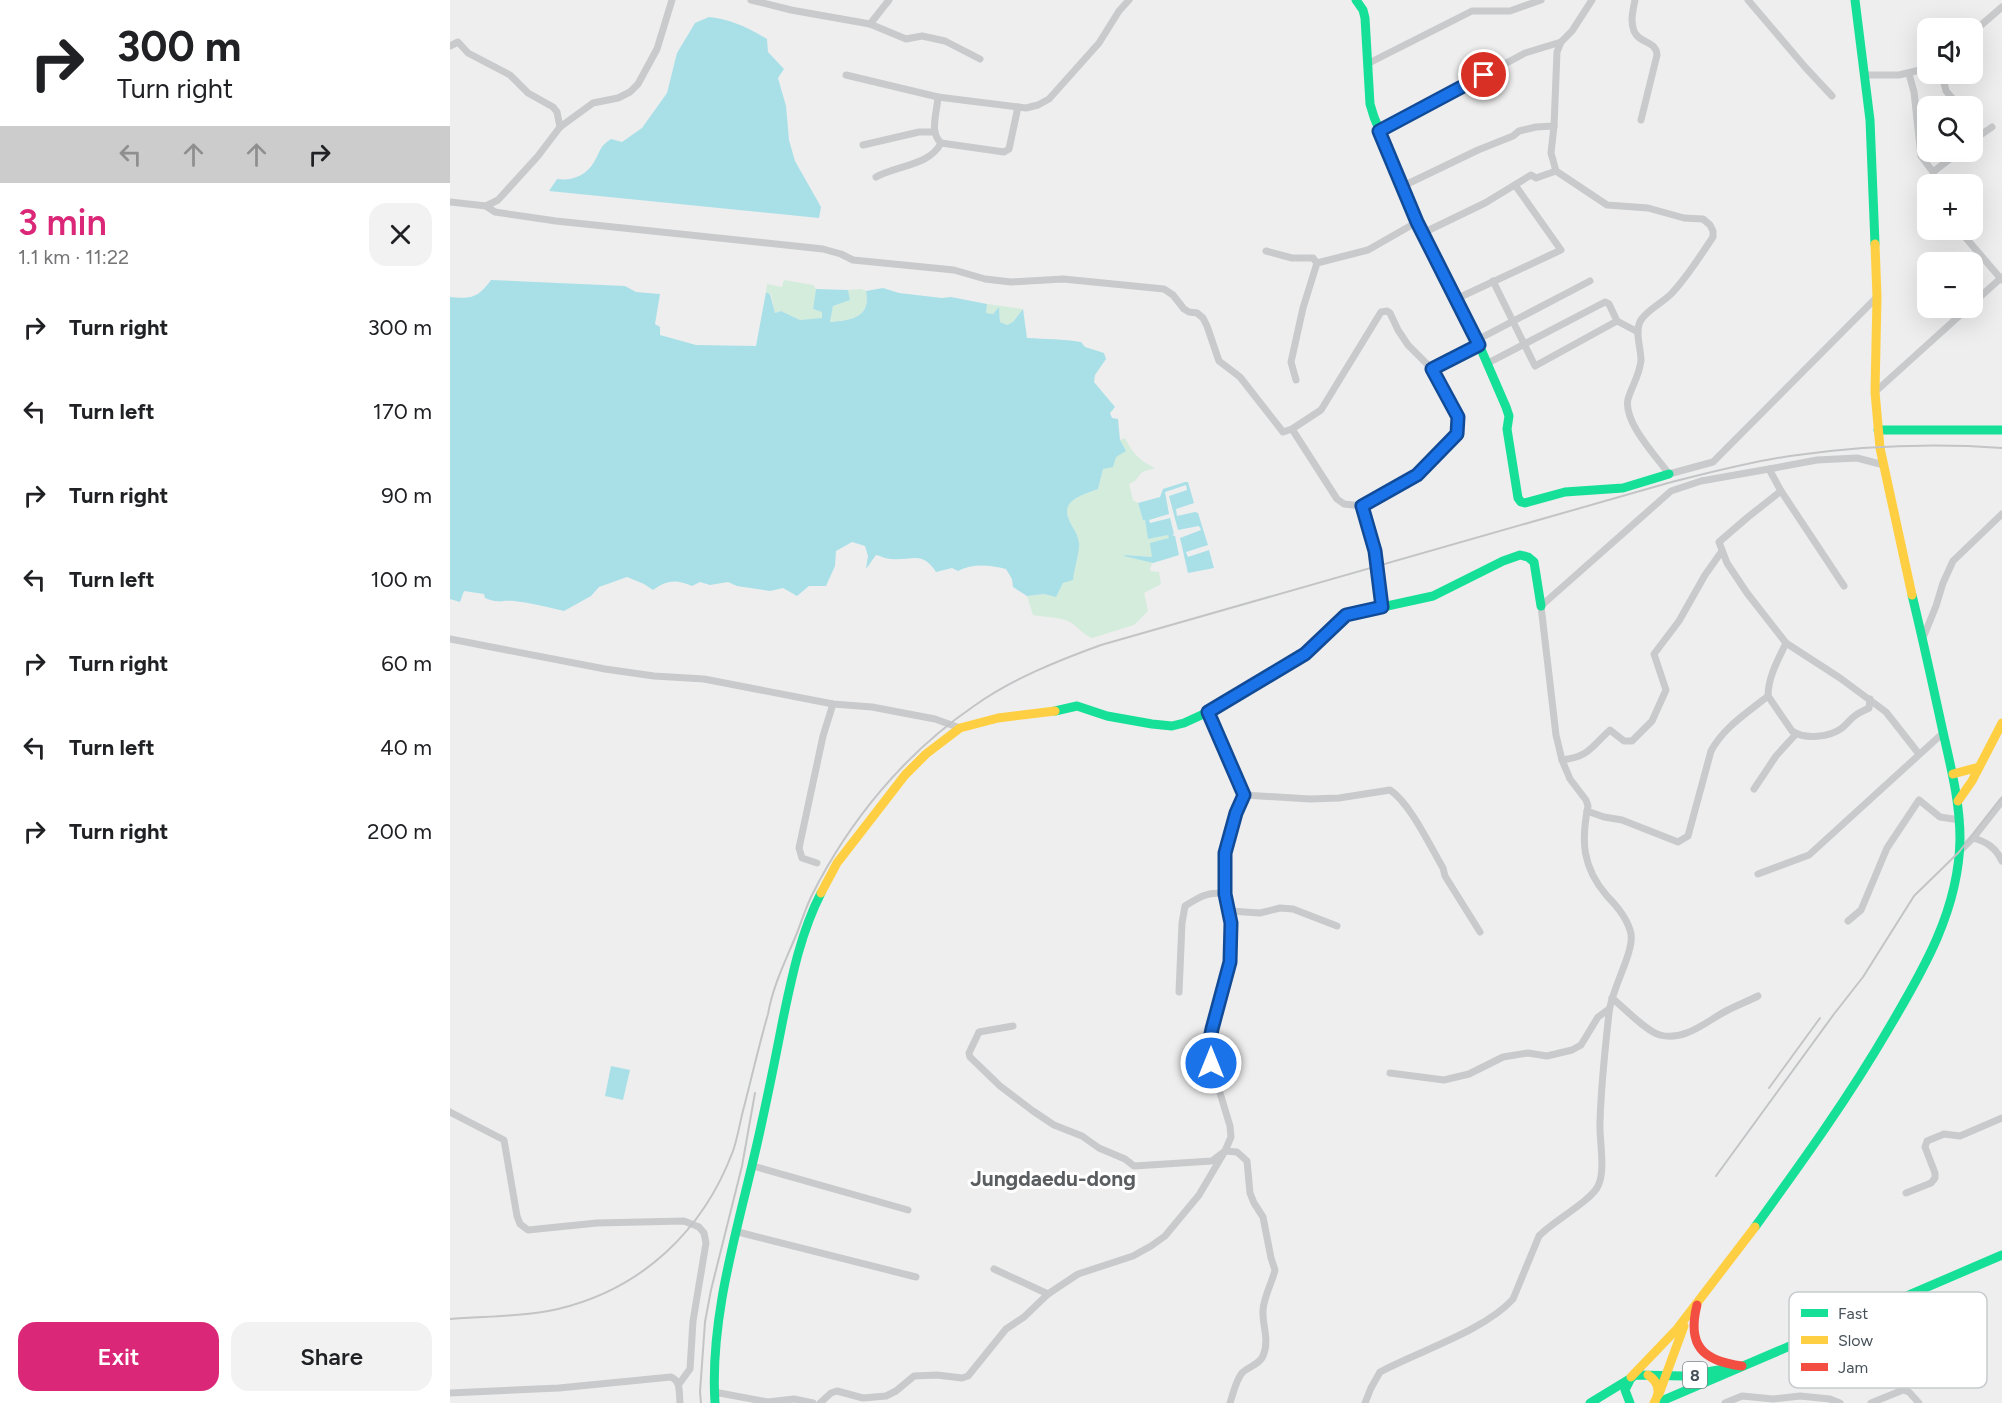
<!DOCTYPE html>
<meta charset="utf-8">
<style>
body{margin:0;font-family:Figtree,sans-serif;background:#f2f2f2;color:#202124;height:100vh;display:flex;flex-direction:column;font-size:22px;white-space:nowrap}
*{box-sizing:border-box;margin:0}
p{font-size:20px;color:#757577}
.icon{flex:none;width:33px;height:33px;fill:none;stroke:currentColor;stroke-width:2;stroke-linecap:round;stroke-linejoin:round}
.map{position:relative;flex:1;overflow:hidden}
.side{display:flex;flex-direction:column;background:#fff;width:450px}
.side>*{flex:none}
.hud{background:#fff;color:#202124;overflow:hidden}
.buttons{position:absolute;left:1467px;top:18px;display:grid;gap:12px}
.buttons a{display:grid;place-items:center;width:66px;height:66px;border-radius:12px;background:#fff;box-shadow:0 6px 24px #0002;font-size:30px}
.pin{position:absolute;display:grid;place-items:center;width:51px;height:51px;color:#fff;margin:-26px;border:3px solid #fff;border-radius:50%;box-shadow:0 2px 6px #0007}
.me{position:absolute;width:66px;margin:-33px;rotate:0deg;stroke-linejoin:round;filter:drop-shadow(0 0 4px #0008)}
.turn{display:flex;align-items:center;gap:21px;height:126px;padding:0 18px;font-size:27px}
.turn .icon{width:78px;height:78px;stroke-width:2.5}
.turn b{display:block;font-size:42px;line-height:51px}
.lanes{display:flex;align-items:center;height:57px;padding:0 18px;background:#0003;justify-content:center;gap:30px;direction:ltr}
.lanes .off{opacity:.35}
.round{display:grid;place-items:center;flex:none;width:63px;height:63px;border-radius:18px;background:#f2f2f2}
.overview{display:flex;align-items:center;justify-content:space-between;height:102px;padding:0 18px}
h1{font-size:36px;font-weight:600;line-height:45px;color:#db2777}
.button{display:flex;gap:12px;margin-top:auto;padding:12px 18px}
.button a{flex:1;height:69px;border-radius:18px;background:#db2777;color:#fff;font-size:24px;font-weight:600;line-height:69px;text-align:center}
.button a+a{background:#f2f2f2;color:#202124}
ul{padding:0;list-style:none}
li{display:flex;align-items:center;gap:18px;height:84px;padding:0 18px}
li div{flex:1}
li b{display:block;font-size:22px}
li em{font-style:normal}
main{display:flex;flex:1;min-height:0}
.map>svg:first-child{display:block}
.green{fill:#d3ecdb}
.water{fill:#a9e0e8}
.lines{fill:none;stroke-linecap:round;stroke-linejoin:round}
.street{stroke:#c8cacc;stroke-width:7}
.fast{stroke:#16e098;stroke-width:9}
.slow{stroke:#ffcf43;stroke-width:9}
.jam{stroke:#f24e42;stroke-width:9}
.rail{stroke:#c3c4c6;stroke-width:2}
.route-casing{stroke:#114b97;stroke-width:15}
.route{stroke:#1a73e8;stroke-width:10}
.labels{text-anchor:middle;stroke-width:6;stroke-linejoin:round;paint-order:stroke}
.shield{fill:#fff;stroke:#7e868b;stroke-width:1.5}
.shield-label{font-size:16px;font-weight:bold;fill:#465259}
.quarter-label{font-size:21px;font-weight:bold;fill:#5a5e61;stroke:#fff}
.key{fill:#fff;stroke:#c8cbcd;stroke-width:1.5}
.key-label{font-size:16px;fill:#465259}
</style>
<main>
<section class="side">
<div class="hud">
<div class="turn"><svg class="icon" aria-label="right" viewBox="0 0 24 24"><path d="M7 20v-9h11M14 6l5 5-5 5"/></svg><div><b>300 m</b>Turn right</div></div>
<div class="lanes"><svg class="icon off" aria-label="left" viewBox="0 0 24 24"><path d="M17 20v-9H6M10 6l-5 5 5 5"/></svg><svg class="icon off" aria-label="ahead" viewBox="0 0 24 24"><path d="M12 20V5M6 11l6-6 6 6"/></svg><svg class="icon off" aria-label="ahead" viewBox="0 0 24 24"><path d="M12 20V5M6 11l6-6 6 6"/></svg><svg class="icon" aria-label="right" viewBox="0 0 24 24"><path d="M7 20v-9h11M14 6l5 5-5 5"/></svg></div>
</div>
<div class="overview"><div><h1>3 min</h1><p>1.1 km · 11:22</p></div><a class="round"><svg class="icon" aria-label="close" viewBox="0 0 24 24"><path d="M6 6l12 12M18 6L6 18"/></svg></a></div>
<ul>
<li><svg class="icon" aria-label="right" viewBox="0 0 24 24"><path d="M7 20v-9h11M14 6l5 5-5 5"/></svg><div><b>Turn right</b></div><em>300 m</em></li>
<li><svg class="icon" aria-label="left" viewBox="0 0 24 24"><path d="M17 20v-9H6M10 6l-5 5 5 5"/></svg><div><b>Turn left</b></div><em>170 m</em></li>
<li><svg class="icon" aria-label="right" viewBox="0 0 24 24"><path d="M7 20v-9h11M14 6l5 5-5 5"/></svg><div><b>Turn right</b></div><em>90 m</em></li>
<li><svg class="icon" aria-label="left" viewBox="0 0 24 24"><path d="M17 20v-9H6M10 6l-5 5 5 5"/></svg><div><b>Turn left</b></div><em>100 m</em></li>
<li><svg class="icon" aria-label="right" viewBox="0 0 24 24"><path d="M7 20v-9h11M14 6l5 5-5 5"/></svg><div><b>Turn right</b></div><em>60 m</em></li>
<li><svg class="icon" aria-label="left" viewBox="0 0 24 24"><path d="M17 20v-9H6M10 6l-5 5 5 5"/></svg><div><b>Turn left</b></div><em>40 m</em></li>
<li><svg class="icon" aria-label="right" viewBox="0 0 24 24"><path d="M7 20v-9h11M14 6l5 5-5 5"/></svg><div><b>Turn right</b></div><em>200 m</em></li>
</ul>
<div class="button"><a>Exit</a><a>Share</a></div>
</section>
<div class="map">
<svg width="1552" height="1403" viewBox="0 0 1552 1403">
<rect width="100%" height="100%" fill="#eee"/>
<g class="green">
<path d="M334,280L363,285L366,289L363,309L372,312V319L350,320L331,311L325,313L321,294L316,292L317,284L332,287Z"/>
<path d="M411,289L416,291C421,318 401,320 380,322L383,306L399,300L398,290Z"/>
<path d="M537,304L573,309L563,322L557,325L550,322L549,308L544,314L536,313Z"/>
<path d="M675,438C682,453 690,461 705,468L692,472L685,481L679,484L683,500L688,503L693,520H695L698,539L718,535L720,538L703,557L675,555L702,561L700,571L709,572L711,584L694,593L698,611L684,625L642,638C632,634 626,624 618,621C608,617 594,617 583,615L577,596L594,594L606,597L613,583L623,579C624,569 630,552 629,543C627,530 621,527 618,517C612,499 636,494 648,489L653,469L670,440Z"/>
</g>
<g class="water">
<path d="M259,17C280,19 299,28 317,39L318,52L334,69L328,78L336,106L339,140L345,161L371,207L369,218L99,191L107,179C122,181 136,176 144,162C151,151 148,148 161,139L172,142L192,128L217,93L227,53L245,23Z"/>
<path d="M41,280L175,286L186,292L210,294L205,324L210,327V335L246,345L306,346L316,292L320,294L325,313L331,311L350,320L372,318V312L363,309L366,289L398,290L400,300L383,306L380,322C402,320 421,318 416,291L433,288L449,293L492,298L501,297L537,304L536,313L543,314L549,307L550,322L557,325L563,322L573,309L577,338C596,339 613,339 631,342L635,347L654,353L656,359L645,375L644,382L665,407L660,413L662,418L668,419L670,440L676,451L666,457L663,467L653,469L648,489C636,494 612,499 618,517C621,527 627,530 629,543C630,552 624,569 623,580L613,583L606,597L594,594L577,596L563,587L562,579L556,569C539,565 523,563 508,571L502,568L486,572C472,550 462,561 441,559C436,559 431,556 426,555L416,569L418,556L415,546L402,542L386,551L385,566L376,586H359L347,596L333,588L320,591L287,586L278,582L260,585L250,582L242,586C226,579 217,580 203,590L194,584L177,577L149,587L141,596L114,611C97,607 81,603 64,601C51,600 50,604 35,598L34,594L14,591L10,602L0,599V297C21,299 28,298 41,280Z"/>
<path d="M735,482H738L744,503L726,509L727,516L745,512L748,513L758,545L736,552L738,557L759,550L764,568L738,573L730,538L751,530L749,526L728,530L719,496L737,490L736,485L715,492L719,514L699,520L700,523L720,518L724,534L722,535L725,536L729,555L703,563L674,556L675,555L702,557L700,543L719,538L718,535L698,539L695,520H693L688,503L710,497L713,489Z"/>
<path d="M161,1066L180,1070L173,1100L155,1096Z"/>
</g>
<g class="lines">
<g class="street">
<path d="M301,0L341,10L420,24L456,39L472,36L495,41L530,59"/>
<path d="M1142,0L1122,31L1111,42L1107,52L1104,126L1101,153L1106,171L1157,205L1198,208L1234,218L1253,219L1260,225L1263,231V237C1250,256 1238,276 1222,293C1214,302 1198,309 1191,320C1184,331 1191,348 1191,360C1190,374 1182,386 1178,399C1173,422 1206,456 1219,474L1263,462L1427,297"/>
<path d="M1185,0C1183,10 1180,21 1184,31C1189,44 1206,40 1207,55L1191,120"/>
<path d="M1298,0L1355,67L1382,96"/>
<path d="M420,24L439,0"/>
<path d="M1522,33L1552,7"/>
<path d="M0,46L8,42L18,53L60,75L78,93L103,107L107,112L110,127"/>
<path d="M919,63L1022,11H1060L1091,0"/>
<path d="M1459,74L1464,92L1471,156L1483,172"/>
<path d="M1492,74L1496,91L1509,106"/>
<path d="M396,75L488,97L576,108L588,105L599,99L649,43L669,11L679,0"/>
<path d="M1415,75H1449L1478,68"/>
<path d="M488,97C487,113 479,132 491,143L554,152L559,149L568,107"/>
<path d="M1522,124L1531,134"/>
<path d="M929,131L1075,53L1111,42"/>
<path d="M1522,141L1542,127"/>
<path d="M413,145L469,132H484"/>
<path d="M426,177C448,165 479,166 491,143"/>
<path d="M1488,184L1484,180L1483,172L1509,152"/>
<path d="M951,187L1028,150L1063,136L1069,131L1086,127L1104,126"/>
<path d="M0,202L36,206L48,200L88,156L110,127L143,103L168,98L180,92L188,84L207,49L222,0"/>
<path d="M36,206L45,212L106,221L373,249L391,254L403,260L504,270L535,279L561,282L613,279L714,289L723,295L734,309L739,312L747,313L753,318L757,326L769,361L790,377L833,432L842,429L887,499L894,504L912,506L967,475L1007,434L1008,417L982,369L958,345L948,330L940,313L937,311L931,312L871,410L842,429"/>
<path d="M1509,230L1552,280"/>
<path d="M973,233L1035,203L1081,175L1086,178L1106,171"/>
<path d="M816,251L842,258H863L867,263L918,250L967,222"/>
<path d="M1043,281L1085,366L1167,321"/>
<path d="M1006,299L1111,250L1065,185"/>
<path d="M1522,304L1552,277"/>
<path d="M1027,340L1140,281"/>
<path d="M1038,363L1155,302L1159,304L1167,321L1188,332"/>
<path d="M982,369L1029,345"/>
<path d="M846,380L841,362L853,308L867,263"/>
<path d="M1425,392L1518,308"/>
<path d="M1331,491L1298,517L1269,542L1277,563L1297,593L1336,643L1390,678L1436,712L1469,754"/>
<path d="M912,506L925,551L932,607"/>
<path d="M1394,586L1331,491L1319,469L1367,460L1407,458L1434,465"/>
<path d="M1473,638L1486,606L1493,583L1503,561L1552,514"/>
<path d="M0,639L155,669L204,676L254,679L383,704L422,707L485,719L510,728"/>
<path d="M1318,696L1342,731C1355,740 1380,737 1392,728C1397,724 1401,718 1406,715C1410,712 1415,710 1419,708L1420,699"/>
<path d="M1112,760C1139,757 1141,747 1160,730L1174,741H1182L1202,721L1216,690L1204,654L1229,621L1255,575L1272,551"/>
<path d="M1304,789L1326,756L1346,734"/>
<path d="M794,795L860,799L889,798L940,790C960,803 980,846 993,868L995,876L1030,932"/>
<path d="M1137,811L1154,817L1172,820L1228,842L1238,836L1261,751C1274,727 1297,713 1318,696C1318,677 1328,660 1336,643"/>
<path d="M1523,838C1537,842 1546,848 1552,861"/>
<path d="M1509,852L1523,838L1552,801"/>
<path d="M367,863L352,858L349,848L373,736L383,704"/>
<path d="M1308,874L1359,855L1493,733"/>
<path d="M779,911L810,913L830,908L843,909L887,926"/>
<path d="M1398,921L1411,910L1437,848L1469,800L1490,817L1510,820"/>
<path d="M729,992L732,923L735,906C749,897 759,891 775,894"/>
<path d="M1162,998C1173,1007 1197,1032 1210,1035C1235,1042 1258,1020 1278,1010C1288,1005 1298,1001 1308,996"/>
<path d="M563,1026L529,1032L519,1053L520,1057L550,1086L583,1111L604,1125L632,1136L649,1148L675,1159L684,1166L762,1161L775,1151L787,1152L797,1161L800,1193L804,1203L813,1217L821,1258L825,1270C822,1283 814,1296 813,1310C812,1325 820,1340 813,1356C809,1365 799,1366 792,1373C786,1380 783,1394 780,1403"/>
<path d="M940,1073L994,1080L1019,1074L1053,1057L1078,1053L1097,1056L1122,1050L1131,1045L1148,1017L1159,1009"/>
<path d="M0,1112L54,1140L67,1216L70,1224L78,1230L147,1223L234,1221L249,1227L254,1233L256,1243L243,1321L240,1369L229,1384"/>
<path d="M303,1166L458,1210"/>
<path d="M1456,1193L1481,1183L1485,1178V1173L1475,1147L1477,1141L1494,1134L1510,1136L1552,1118"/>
<path d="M288,1232L466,1277"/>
<path d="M544,1269L598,1294"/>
<path d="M264,1392L318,1402L344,1399L363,1403"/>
<path d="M0,1393L109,1388L221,1377C231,1381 229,1393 230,1403"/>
<path d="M370,1403L381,1393L387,1391L413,1398L436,1396L446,1391L464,1376L487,1375L512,1378L518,1376L556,1329L574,1317L598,1294L628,1274L683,1256L701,1246L715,1236L749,1195L775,1151L781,1137L780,1126L761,1063L760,1044L779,962L781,923L775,894V853L786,814L794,795L758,712"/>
<path d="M915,1403L921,1388L930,1372C969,1351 1034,1331 1063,1299L1089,1236C1102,1222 1142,1200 1148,1186C1156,1171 1149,1139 1150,1122C1151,1086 1155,1049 1159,1013C1161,990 1184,953 1181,934C1178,919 1167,906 1157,896C1132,867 1131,841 1138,806L1136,800L1120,779L1112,760L1106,735L1091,606L1221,491L1251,481L1319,469"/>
<path d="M1275,1403L1292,1396L1323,1399L1350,1396L1380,1399L1390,1403"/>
<path d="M1421,1403L1453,1390L1459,1392L1469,1403"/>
</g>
<g class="fast">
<path d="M906,0L913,10L915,18L920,104L924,117L967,222L1027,340L1056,407L1059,416L1057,429L1068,498L1071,502L1075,503L1115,492L1173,488L1219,474"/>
<path d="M1405,0L1420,120L1425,244"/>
<path d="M1428,430H1552"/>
<path d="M605,711L627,706L657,716L702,724L722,726L734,723L758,712L855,654L896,615L983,596L1053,561L1070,555L1078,557L1084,562L1091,606"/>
<path d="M1305,1227C1352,1162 1399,1097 1439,1028C1474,969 1509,909 1510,839C1510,802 1501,768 1493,732C1483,686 1473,640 1462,595"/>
<path d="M265,1403C259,1311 292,1216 311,1126C319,1090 326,1055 333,1019C342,976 351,932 371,893"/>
<path d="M1140,1403L1186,1375L1234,1376L1274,1369"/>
<path d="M1180,1403L1175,1390L1181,1378"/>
<path d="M1207,1403L1552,1255"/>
</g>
<g class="slow">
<path d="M1425,244L1427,297L1425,392L1430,448L1462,595"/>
<path d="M1503,774L1529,767"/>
<path d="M1508,801L1522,781L1552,723"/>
<path d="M371,893L387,863L455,775L476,754L510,728L548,718L605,711"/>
<path d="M1198,1375C1209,1382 1211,1392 1204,1403"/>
<path d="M1181,1377L1227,1329L1305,1227"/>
<path d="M1209,1394L1234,1326"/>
</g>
<path class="jam" d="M1247,1305C1237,1345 1252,1361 1292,1366"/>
<g class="rail">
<path d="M1319,1088L1370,1018"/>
<path d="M1266,1176L1384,1014L1413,977L1464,896L1509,852L1552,797"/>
<path d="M0,1319C36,1316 73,1317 108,1309C192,1289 253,1231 283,1151C288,1137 290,1121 294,1107C302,1076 309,1045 318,1014C323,985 336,960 347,933C352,920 356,907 362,895C399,821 455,753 524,706C562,679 607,661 651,645L1218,483C1258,473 1299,462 1340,456C1410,446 1482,443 1552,448"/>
<path d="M251,1403L250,1392L255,1322L261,1290L292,1166L305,1093"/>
</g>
</g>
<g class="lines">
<defs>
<path id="route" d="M761,1063L759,1044L762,1029L780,962L781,923L775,894V853L786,813L794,795L758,712L855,654L896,615L932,607L925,551L912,506L967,475L1007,434L1008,417L982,369L1029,345L967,222L929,131L1034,75"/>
</defs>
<use href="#route" class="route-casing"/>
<use href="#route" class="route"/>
</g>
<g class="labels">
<rect class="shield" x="1233" y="1362" width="24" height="26" rx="4.5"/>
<g class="shield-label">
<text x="1245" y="1381">8</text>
</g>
<g class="quarter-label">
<text x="603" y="1186">Jungdaedu-dong</text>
</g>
</g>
<rect x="1339" y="1292" width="198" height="96" rx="9" class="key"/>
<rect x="1351" y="1309" width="27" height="8" fill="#16e098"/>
<rect x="1351" y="1336" width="27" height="8" fill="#ffcf43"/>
<rect x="1351" y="1363" width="27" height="8" fill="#f24e42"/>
<g class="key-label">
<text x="1388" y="1319">Fast</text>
<text x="1388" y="1346">Slow</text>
<text x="1388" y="1373">Jam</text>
</g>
</svg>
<div class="buttons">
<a><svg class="icon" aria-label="sound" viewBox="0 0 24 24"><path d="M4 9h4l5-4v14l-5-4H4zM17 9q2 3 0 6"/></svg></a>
<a><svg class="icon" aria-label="search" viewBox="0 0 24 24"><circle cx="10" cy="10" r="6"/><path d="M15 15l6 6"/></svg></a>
<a>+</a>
<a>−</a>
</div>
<div class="pin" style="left:1034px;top:75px;background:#d93025"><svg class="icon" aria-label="arrive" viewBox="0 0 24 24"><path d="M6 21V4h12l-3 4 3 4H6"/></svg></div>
<svg class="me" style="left:761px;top:1063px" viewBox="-20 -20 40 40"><circle r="17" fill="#1a73e8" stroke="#fff" stroke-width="3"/><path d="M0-11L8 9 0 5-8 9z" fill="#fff"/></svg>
</div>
</main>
